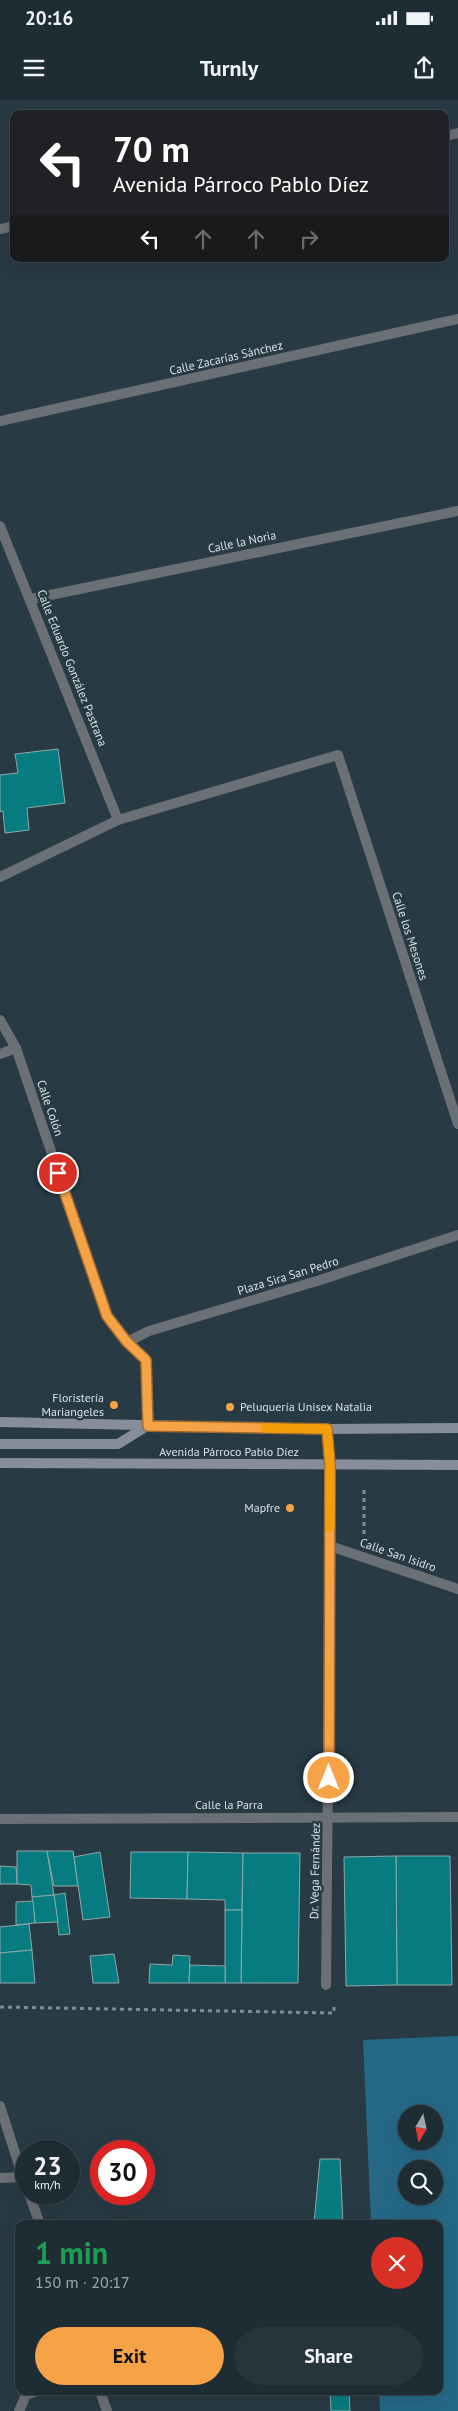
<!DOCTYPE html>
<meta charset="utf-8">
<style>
body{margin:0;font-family:"PT Sans",sans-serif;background:#26343b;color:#f1f3f6;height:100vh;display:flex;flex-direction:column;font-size:19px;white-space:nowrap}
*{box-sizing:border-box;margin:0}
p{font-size:16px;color:#a1a7ac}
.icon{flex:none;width:28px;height:28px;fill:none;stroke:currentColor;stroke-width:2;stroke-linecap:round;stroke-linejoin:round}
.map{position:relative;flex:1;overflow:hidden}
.details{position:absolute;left:15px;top:2120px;width:428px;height:175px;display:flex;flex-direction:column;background:#1e2c33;border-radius:10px;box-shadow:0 5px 20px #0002,0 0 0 1px #3c484e}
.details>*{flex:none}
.hud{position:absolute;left:10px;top:10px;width:439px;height:152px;border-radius:10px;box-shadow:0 5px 20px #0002,0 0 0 1px #3c484e;background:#202124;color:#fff;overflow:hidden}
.needle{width:32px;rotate:189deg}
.buttons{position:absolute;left:398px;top:2005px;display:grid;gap:10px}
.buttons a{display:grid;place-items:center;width:45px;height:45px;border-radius:50%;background:#1e2c33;box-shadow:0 5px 20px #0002,0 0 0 1px #3c484e;font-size:25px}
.speed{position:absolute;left:15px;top:2040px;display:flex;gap:10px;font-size:25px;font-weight:700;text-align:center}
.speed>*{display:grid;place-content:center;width:65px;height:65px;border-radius:50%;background:#1e2c33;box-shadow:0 5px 20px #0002,0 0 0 1px #3c484e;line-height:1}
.speed small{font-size:12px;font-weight:400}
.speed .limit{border:8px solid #d22;background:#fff;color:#111}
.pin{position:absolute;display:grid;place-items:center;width:42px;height:42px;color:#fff;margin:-21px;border:2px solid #fff;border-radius:50%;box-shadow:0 1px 5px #0007}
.me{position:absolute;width:55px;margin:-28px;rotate:0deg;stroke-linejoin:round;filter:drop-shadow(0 0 4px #0008)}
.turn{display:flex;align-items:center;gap:18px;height:105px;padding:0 20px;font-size:22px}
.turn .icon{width:65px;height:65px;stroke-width:2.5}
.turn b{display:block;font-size:35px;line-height:42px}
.lanes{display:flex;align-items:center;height:48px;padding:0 20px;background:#0003;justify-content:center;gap:25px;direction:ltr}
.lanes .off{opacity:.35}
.round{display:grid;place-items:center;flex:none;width:52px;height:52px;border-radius:26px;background:#26343b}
.head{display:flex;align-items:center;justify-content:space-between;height:85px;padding:0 20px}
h1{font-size:30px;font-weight:700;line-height:38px;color:#1e9e55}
.primary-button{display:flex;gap:10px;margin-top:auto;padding:10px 20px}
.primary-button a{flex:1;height:58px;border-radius:30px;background:#f5a346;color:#111;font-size:20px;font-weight:700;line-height:58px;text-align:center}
.primary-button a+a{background:#26343b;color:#f1f3f6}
.status{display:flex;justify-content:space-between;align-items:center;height:35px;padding:0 25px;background:#1e2c33;direction:ltr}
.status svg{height:14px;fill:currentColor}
header{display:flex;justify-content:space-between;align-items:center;height:65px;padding:0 20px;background:#1e2c33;font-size:22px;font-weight:700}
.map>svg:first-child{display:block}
.green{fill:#256987;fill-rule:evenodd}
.building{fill:#067c80;stroke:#8fa9aa}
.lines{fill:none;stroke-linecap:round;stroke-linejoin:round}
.path{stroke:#7f8d95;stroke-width:3;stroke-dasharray:4 4;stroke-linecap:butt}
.pedestrian{stroke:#6b6f76;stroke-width:10}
.minor{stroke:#6b6f76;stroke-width:10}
.tertiary{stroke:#6b6f76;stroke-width:10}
.secondary{stroke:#878d99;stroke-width:10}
.route-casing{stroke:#9f6a2e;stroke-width:12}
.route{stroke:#f5a346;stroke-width:9}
.slow{stroke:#f59e0b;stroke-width:9}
.poi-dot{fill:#f5a346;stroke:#283a44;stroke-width:2}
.labels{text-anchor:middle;stroke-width:5;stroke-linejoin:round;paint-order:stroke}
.street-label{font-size:12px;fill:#d5e0e6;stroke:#283a44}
.poi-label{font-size:12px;fill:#d5e0e6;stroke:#283a44;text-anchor:end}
</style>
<div class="status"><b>20:16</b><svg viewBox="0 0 49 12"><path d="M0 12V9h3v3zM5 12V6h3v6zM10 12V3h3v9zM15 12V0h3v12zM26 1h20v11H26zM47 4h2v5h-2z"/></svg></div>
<header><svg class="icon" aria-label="menu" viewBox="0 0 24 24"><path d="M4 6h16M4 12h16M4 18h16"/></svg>Turnly<svg class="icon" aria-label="share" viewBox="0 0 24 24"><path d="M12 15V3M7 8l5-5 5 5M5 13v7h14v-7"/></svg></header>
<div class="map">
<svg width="458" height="2311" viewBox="0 0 458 2311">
<rect width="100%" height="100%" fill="#283a44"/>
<path class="green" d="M458,1936V2311H380L379,2291H439V2124H371L363,1940ZM406,2014H434V2041H406ZM406,2069H434V2096H406Z"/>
<g class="building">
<path d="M58,649L65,703L27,708L29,730L5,733L3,711L0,712V675L18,673L15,654Z"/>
<path d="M17,1751H47L54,1795L32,1797L31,1785L17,1784Z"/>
<path d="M47,1751H73L78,1786H54Z"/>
<path d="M100,1752L110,1817L83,1820L74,1757Z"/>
<path d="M131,1752H188L187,1799L130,1798Z"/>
<path d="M188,1752L243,1753L242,1810H225V1800L187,1799Z"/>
<path d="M243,1753H300L298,1883H241Z"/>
<path d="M396,1756H450L452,1885H397Z"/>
<path d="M396,1756L397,1885L346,1886L344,1757Z"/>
<path d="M0,1766L16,1767L17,1784H0Z"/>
<path d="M65,1793L70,1834L59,1835L54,1795Z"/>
<path d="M54,1795L58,1822L35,1823L32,1797Z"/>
<path d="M33,1801L35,1823L16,1825V1802Z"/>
<path d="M225,1810H242L241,1883H225Z"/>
<path d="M29,1824L32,1850L0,1853V1827Z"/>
<path d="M32,1850L35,1883H0V1853Z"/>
<path d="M114,1854L119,1883H93L90,1856Z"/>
<path d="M173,1855L190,1856L189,1883H149L150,1864L172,1865Z"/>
<path d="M190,1865L225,1866V1883H189Z"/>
<path d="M320,2059H340L343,2124H314Z"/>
<path d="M330,2291H349L350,2311H331Z"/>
</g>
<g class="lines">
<g class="path">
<path d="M364,1434V1389"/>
<path d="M0,1907L334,1913V1907"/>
</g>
<path class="pedestrian" d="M330,1446L458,1489"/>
<g class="minor">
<path d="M445,36L458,33"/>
<path d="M0,129L14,126"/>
<path d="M0,321L458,219"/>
<path d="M0,426L118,720"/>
<path d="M31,499L458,411"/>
<path d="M0,777L118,720L338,655L458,1024"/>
<path d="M0,920L16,948L107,1216L127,1242L146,1260L148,1326"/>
<path d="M0,954L16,948"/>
<path d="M127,1242L149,1231L317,1181L458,1135"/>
<path d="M0,1719L458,1717"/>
<path d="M326,1885L330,1446V1365L327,1329"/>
<path d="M0,2078L23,2077"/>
<path d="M19,2311L26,2295L36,2291"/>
</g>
<g class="tertiary">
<path d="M0,2006L26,2087"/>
<path d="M29,2094L40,2124"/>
<path d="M100,2291L107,2311"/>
</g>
<g class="secondary">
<path d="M0,1322L327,1329L458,1328"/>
<path d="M0,1344H118L147,1326"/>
<path d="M0,1363L458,1365"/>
</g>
</g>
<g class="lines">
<defs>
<path id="route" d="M58,1073L107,1216L127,1242L146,1260L148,1326L327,1329L330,1365L329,1678"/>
</defs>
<use href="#route" class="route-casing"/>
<use href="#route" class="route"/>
<path class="slow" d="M265,1328L327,1329L330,1365V1428"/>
</g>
<g class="poi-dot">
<circle cx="114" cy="1305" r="5"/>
<circle cx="230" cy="1307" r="5"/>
<circle cx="290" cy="1408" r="5"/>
</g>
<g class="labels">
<g class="street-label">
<text transform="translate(226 258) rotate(-13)" y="4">Calle Zacarías Sánchez</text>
<text transform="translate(242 442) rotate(-12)" y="4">Calle la Noria</text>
<text transform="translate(72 568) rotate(68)" y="4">Calle Eduardo González Pastrana</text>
<text transform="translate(410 836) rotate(72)" y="4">Calle los Mesones</text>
<text transform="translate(50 1008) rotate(71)" y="4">Calle Colón</text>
<text transform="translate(288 1176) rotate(-17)" y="4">Plaza Sira San Pedro</text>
<text x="229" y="1356">Avenida Párroco Pablo Díez</text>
<text transform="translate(398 1455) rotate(19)" y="4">Calle San Isidro</text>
<text x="229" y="1709">Calle la Parra</text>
<text transform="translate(315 1771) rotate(-89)" y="4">Dr. Vega Fernández</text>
</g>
<g class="poi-label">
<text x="104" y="1302">Floristería<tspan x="104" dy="14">Mariangeles</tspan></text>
<text x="240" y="1311" text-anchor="start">Peluquería Unisex Natalia</text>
<text x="280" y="1412">Mapfre</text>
</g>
</g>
</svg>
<div class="buttons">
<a><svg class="needle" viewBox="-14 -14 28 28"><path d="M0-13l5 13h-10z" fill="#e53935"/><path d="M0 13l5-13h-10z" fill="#a1a7ac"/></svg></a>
<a><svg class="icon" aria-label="search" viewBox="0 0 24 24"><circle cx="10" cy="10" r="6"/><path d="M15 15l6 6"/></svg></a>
</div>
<div class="speed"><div>23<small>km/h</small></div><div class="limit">30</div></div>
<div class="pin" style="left:58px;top:1073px;background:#d93025"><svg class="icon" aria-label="arrive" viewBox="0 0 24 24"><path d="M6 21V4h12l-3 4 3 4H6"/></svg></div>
<svg class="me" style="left:329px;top:1678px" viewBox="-20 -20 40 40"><circle r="17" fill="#f5a346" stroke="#fff" stroke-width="3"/><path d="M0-11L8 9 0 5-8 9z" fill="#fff"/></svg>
<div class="hud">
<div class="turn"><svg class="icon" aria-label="left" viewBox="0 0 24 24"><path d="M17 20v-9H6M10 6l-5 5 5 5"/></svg><div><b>70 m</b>Avenida Párroco Pablo Díez</div></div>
<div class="lanes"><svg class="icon" aria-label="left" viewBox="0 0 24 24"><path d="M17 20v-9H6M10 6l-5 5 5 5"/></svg><svg class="icon off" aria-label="ahead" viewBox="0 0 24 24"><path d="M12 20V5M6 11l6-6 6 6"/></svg><svg class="icon off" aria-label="ahead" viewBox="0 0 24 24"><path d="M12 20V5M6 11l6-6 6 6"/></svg><svg class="icon off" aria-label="right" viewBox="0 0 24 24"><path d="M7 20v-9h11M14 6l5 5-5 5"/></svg></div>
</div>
<section class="details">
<div class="head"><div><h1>1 min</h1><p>150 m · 20:17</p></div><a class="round" style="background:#d93025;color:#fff"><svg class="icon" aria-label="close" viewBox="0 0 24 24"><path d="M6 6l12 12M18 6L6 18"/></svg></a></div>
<div class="primary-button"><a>Exit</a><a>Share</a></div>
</section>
</div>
